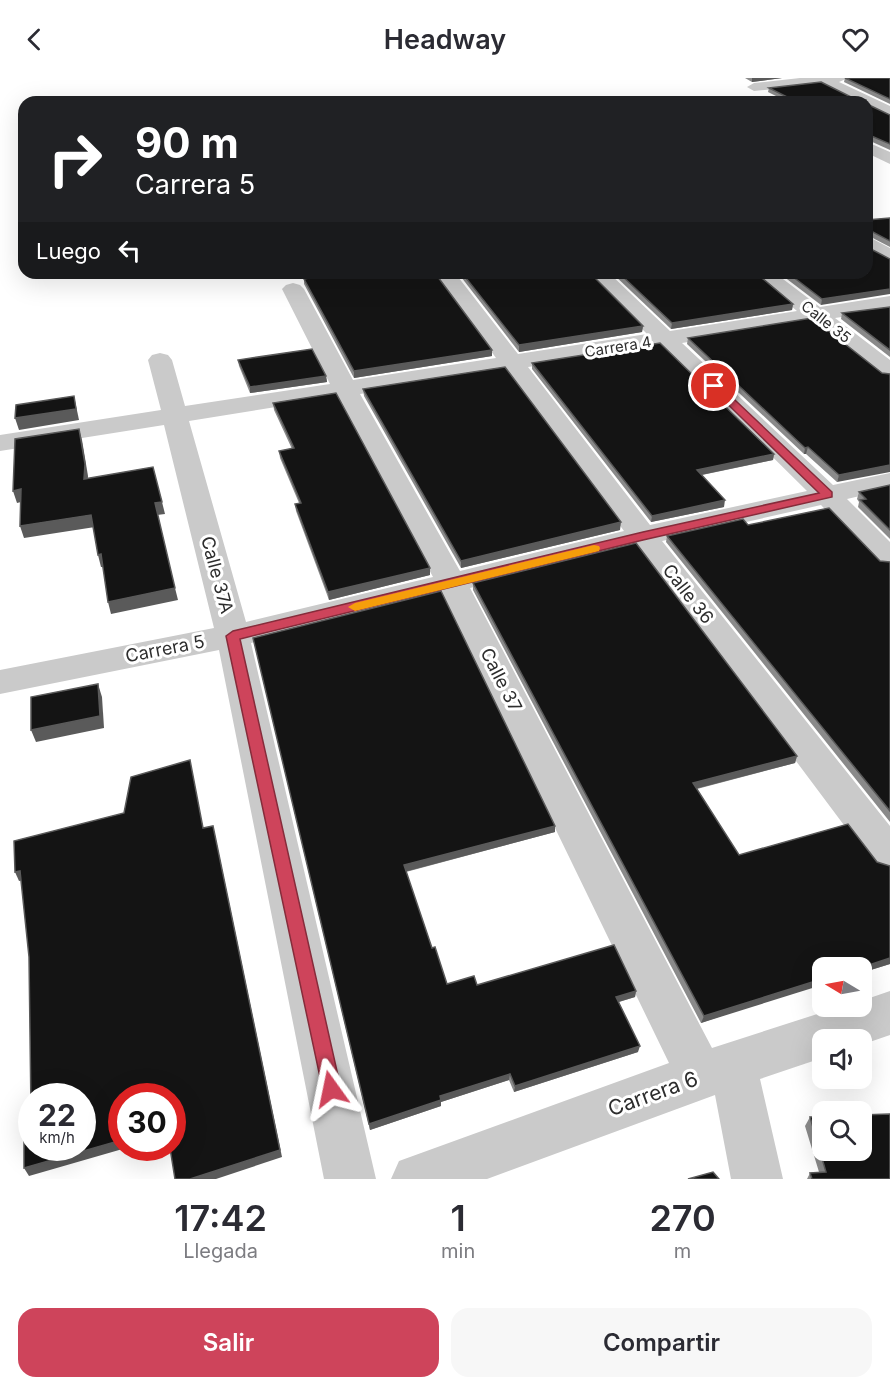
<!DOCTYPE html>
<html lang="es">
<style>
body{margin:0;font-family:Inter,sans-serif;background:#f7f7f7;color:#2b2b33;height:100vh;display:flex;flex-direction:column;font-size:22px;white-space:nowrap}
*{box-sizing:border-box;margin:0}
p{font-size:20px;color:#7c7c81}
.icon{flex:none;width:33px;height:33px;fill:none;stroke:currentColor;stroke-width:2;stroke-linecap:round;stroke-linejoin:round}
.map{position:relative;height:1101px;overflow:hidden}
.details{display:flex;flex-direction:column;background:#fff;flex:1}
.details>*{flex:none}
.top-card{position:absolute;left:18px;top:18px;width:855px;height:183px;border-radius:18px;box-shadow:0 6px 24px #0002;background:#202124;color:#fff;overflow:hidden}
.needle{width:39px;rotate:280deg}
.fabs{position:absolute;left:812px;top:879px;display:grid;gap:12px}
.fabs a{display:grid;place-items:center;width:60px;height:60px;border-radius:12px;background:#fff;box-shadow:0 6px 24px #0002;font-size:30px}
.speed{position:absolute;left:18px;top:1005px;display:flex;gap:12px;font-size:30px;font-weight:700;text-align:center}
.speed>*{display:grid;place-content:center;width:78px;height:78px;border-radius:50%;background:#fff;box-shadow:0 6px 24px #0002;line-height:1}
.speed small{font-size:15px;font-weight:400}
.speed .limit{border:9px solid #d22;background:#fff;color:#111}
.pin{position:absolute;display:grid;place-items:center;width:51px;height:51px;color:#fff;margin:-26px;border:3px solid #fff;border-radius:50%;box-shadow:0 2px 6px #0007}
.me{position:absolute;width:66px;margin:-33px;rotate:348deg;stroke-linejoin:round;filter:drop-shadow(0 0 4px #0008)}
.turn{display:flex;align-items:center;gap:21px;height:126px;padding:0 18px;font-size:27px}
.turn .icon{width:78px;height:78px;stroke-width:2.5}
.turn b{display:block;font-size:42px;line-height:51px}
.then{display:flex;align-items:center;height:57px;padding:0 18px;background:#0003;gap:12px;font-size:22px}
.eta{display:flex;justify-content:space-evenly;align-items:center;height:102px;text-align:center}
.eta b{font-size:36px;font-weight:600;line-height:42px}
.primary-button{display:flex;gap:12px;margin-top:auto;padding:12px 18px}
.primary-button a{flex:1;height:69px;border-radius:18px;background:#ce445b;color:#fff;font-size:24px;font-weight:600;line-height:69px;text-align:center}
.primary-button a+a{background:#f7f7f7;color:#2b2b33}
header{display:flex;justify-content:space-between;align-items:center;height:78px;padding:0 18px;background:#fff;font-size:27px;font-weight:600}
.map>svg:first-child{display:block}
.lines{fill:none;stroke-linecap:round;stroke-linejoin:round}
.minor{fill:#cacaca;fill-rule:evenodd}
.wall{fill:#8a8a8a}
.shaded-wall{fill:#5a5a5a}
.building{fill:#141414;stroke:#5a5a5a;stroke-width:1.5;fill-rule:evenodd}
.route{fill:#ce445b;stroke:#862c3b;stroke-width:1.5}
.slow{fill:#f59e0b}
.labels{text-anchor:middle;stroke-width:6;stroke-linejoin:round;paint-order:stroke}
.far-street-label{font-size:15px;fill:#2d2d2d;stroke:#fff}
.street-label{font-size:18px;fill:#2d2d2d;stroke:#fff}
.near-street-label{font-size:21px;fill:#2d2d2d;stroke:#fff}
</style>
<header><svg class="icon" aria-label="back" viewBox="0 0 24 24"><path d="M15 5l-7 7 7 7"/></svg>Headway<svg class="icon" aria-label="heart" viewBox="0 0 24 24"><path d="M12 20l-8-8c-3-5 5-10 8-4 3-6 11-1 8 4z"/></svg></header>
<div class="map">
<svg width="890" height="1101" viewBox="0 0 890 1101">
<rect width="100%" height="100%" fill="#fff"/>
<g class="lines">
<g class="minor">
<path d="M800,0H848L839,4L890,28V39L867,29V24H857L821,6L754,13L747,9L754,5Z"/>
<path d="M867,64L890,74V86L867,75Z"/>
<path d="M867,158L890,170V185L867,173Z"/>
<path d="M434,195H455L518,276L647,256L587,195H609L670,253L797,233L752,195H775L820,229L890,218V232L835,240L890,282V301L881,299L811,244L682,265L833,407L890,395V411L847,421L890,464V490L879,488L821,427L662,463L890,748V795L876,790L636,469L470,510L712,970L842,928H861V923L890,913V957L861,967V962H822V980L760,1001L783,1101H731L715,1017L487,1101H391L399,1083L669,985L442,517L251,565L376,1101H324L219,572L0,616V592L214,550L164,347L0,373V357L161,332L148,282L152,277L160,275L168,277L172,282L185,328L330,306L282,211L286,207L293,205L300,207L304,211L353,302L496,280ZM660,268L807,413L650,447L528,289ZM506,293L624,453L460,493L360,316ZM338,319L433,499L246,544L189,343Z"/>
</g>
</g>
<g class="wall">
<path d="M745,0H782L752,4Z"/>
<path d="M845,0H890V26L844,4Z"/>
<path d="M769,10L857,22L866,24H788L768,14Z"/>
<path d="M867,27L890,37V72L868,62Z"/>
<path d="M890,140V169L867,157V142Z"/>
<path d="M458,195H590L643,248L642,254L519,274Z"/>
<path d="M612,195H756L793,226L792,232L671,251Z"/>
<path d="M779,195H867L821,227Z"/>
<path d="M304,201L492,272V278L354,300L304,206Z"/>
<path d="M890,229V279L841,241L842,235Z"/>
<path d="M688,260L882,295L837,404L806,376H804L687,266Z"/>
<path d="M238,282L326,298L327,304L250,315L239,288Z"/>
<path d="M532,285L774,376L773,382L702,397L724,429L651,444L532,291Z"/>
<path d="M363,311L620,452L461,490L364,318Z"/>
<path d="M273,325L430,497L329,522L296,433L295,426L299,425L280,380L279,373L292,371L274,332Z"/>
<path d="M890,407V461L858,429L859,424L857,421L859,414Z"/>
<path d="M748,447L880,483L890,484V744L666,464L667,458Z"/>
<path d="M473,505L797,678L795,685L697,711L739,777L877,784L890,788V886L861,895V890L701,945L473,512Z"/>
<path d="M253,560L555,748V754L406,794L432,870L447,906L636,913L635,919L619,924L638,974L514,1014L509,1002L441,1024V1028L370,1052Z"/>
<path d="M810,1039L890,1101H807L810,1095L819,1094L805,1048Z"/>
</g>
<g class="shaded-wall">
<path d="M752,0H782L752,4Z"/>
<path d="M890,211V216L821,227L822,221Z"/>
<path d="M793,226L792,232L671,251L672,245Z"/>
<path d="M643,248L642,254L519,274V267Z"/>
<path d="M492,272V278L354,300V293Z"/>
<path d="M326,298L327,304L250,315V309Z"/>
<path d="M74,318L79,342L19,352L15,340Z"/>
<path d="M79,351L82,362L88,398L87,413L84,401Z"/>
<path d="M808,369L806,376H804L805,370Z"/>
<path d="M774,376L773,382L696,398L697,392Z"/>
<path d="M890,387V394L837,404L839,397Z"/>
<path d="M21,411L25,423L17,425L13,413Z"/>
<path d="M725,422L724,429L651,444L652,438Z"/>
<path d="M162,424L165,436L157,437L155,425Z"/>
<path d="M91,437L95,449L24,460L20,448Z"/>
<path d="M621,444L620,452L461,490V483Z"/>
<path d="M101,476L104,489H101L98,477Z"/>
<path d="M430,490V497L329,522L328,514Z"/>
<path d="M175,510L178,522L111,536L108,524Z"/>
<path d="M98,606L102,619L104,650L36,664L31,652Z"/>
<path d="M797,678L795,685L691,712L693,705Z"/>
<path d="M555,748V754L404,794V787Z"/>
<path d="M215,757L282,1079L216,1101H190Z"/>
<path d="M20,793L24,802L19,803L15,794Z"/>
<path d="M890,880V886L861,895V890Z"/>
<path d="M822,901V907L701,945L704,938Z"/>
<path d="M636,913L635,919L615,925L616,919Z"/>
<path d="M640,968L638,974L514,1014L515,1008Z"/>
<path d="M510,996L509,1002L441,1024V1028L370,1052L369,1046L440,1018Z"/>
<path d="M122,1062V1070H126L29,1098L24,1090Z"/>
</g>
<g class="building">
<path d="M845,0H890V21Z"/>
<path d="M821,4L857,22H866V24H797L769,10Z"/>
<path d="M867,26L890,37V66L869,57L867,59Z"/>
<path d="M890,140V163L867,151V142Z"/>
<path d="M867,158V169L890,181V211L822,221L788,195H867Z"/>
<path d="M334,195H435L492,272L354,293L304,201Z"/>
<path d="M462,195H590L643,248L519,267Z"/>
<path d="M619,195H756L793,226L672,245Z"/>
<path d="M890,229V272L842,235Z"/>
<path d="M812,240L882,295L890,296V387L839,397L808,369L805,370L688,260Z"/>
<path d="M660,265L774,376L697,392L725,422L652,438L532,285Z"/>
<path d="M312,271L326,298L250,309L238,282Z"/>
<path d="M505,289L621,444L461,483L363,311Z"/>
<path d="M336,315L430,490L328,514L295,426L301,425L279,373L294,370L273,325Z"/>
<path d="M74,318L76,331L15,340L16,327Z"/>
<path d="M79,351L85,386L84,401L153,389L162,424L155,425L175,510L108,524L101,476L98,477L91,437L20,448L21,411L13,413L15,361Z"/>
<path d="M890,407V452L860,422L866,421L859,414Z"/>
<path d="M829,430L880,483L890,484V733L667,458L743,441L748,447Z"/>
<path d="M636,465L797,678L693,705L739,777L848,746L877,784L890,788V880L860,890H822V901L704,938L473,505Z"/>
<path d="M441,513L555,748L404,787L432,870L435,869L447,906L474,898L477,907L614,867L636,913L616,919L640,968L515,1008L510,996L440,1018L441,1022L369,1046L253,560Z"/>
<path d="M98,606L100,638L31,652V619Z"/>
<path d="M190,682L203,750L213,748L280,1072L190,1101H175L170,1070H172V1018H122V1062L24,1090V1033L31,1031L29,879L20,793L15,794L14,763L124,735L131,699ZM32,1018H82V1070H32Z"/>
<path d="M890,1036V1101H812L810,1095L826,1094L810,1039H822V1072H861V1037Z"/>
<path d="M713,1094L719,1101H688Z"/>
</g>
<path class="route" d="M711,306H718L832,414V419L643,462L240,561L341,1011L338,1018L331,1021L324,1018L226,558L233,553L643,454L819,415L711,310Z"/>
<path class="slow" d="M594,467L599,468L600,470L599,473L355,533L348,529L355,525Z"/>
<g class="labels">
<g class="far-street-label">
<text transform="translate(826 244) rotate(38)" y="5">Calle 35</text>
<text transform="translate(618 269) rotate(-9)" y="5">Carrera 4</text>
</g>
<g class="street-label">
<text transform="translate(217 497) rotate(75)" y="6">Calle 37A</text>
<text transform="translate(688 516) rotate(52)" y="6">Calle 36</text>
<text transform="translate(165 571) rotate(-11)" y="6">Carrera 5</text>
<text transform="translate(501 602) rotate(63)" y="6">Calle 37</text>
</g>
<g class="near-street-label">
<text transform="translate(653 1016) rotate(-20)" y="7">Carrera 6</text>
</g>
</g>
</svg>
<div class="fabs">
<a><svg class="needle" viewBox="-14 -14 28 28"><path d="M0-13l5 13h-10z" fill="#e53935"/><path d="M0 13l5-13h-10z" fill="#7c7c81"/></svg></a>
<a><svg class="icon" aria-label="sound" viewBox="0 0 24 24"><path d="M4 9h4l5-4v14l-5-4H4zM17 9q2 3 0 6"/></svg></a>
<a><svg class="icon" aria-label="search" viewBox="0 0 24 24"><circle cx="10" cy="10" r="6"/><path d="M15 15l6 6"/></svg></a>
</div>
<div class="speed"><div>22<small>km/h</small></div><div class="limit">30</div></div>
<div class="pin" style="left:714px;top:308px;background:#d93025"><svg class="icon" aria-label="arrive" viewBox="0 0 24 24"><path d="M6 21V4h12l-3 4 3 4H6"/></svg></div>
<svg class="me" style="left:331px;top:1011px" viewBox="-20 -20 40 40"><path d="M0-17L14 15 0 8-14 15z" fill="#ce445b" stroke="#fff" stroke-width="4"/></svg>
<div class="top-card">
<div class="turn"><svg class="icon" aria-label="right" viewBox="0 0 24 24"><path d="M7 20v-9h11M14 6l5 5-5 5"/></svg><div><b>90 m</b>Carrera 5</div></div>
<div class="then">Luego<svg class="icon" aria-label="left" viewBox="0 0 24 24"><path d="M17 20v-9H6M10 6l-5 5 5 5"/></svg></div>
</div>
</div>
<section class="details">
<div class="eta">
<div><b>17:42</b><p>Llegada</p></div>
<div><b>1</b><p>min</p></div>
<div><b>270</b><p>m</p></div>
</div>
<div class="primary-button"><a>Salir</a><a>Compartir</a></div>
</section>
